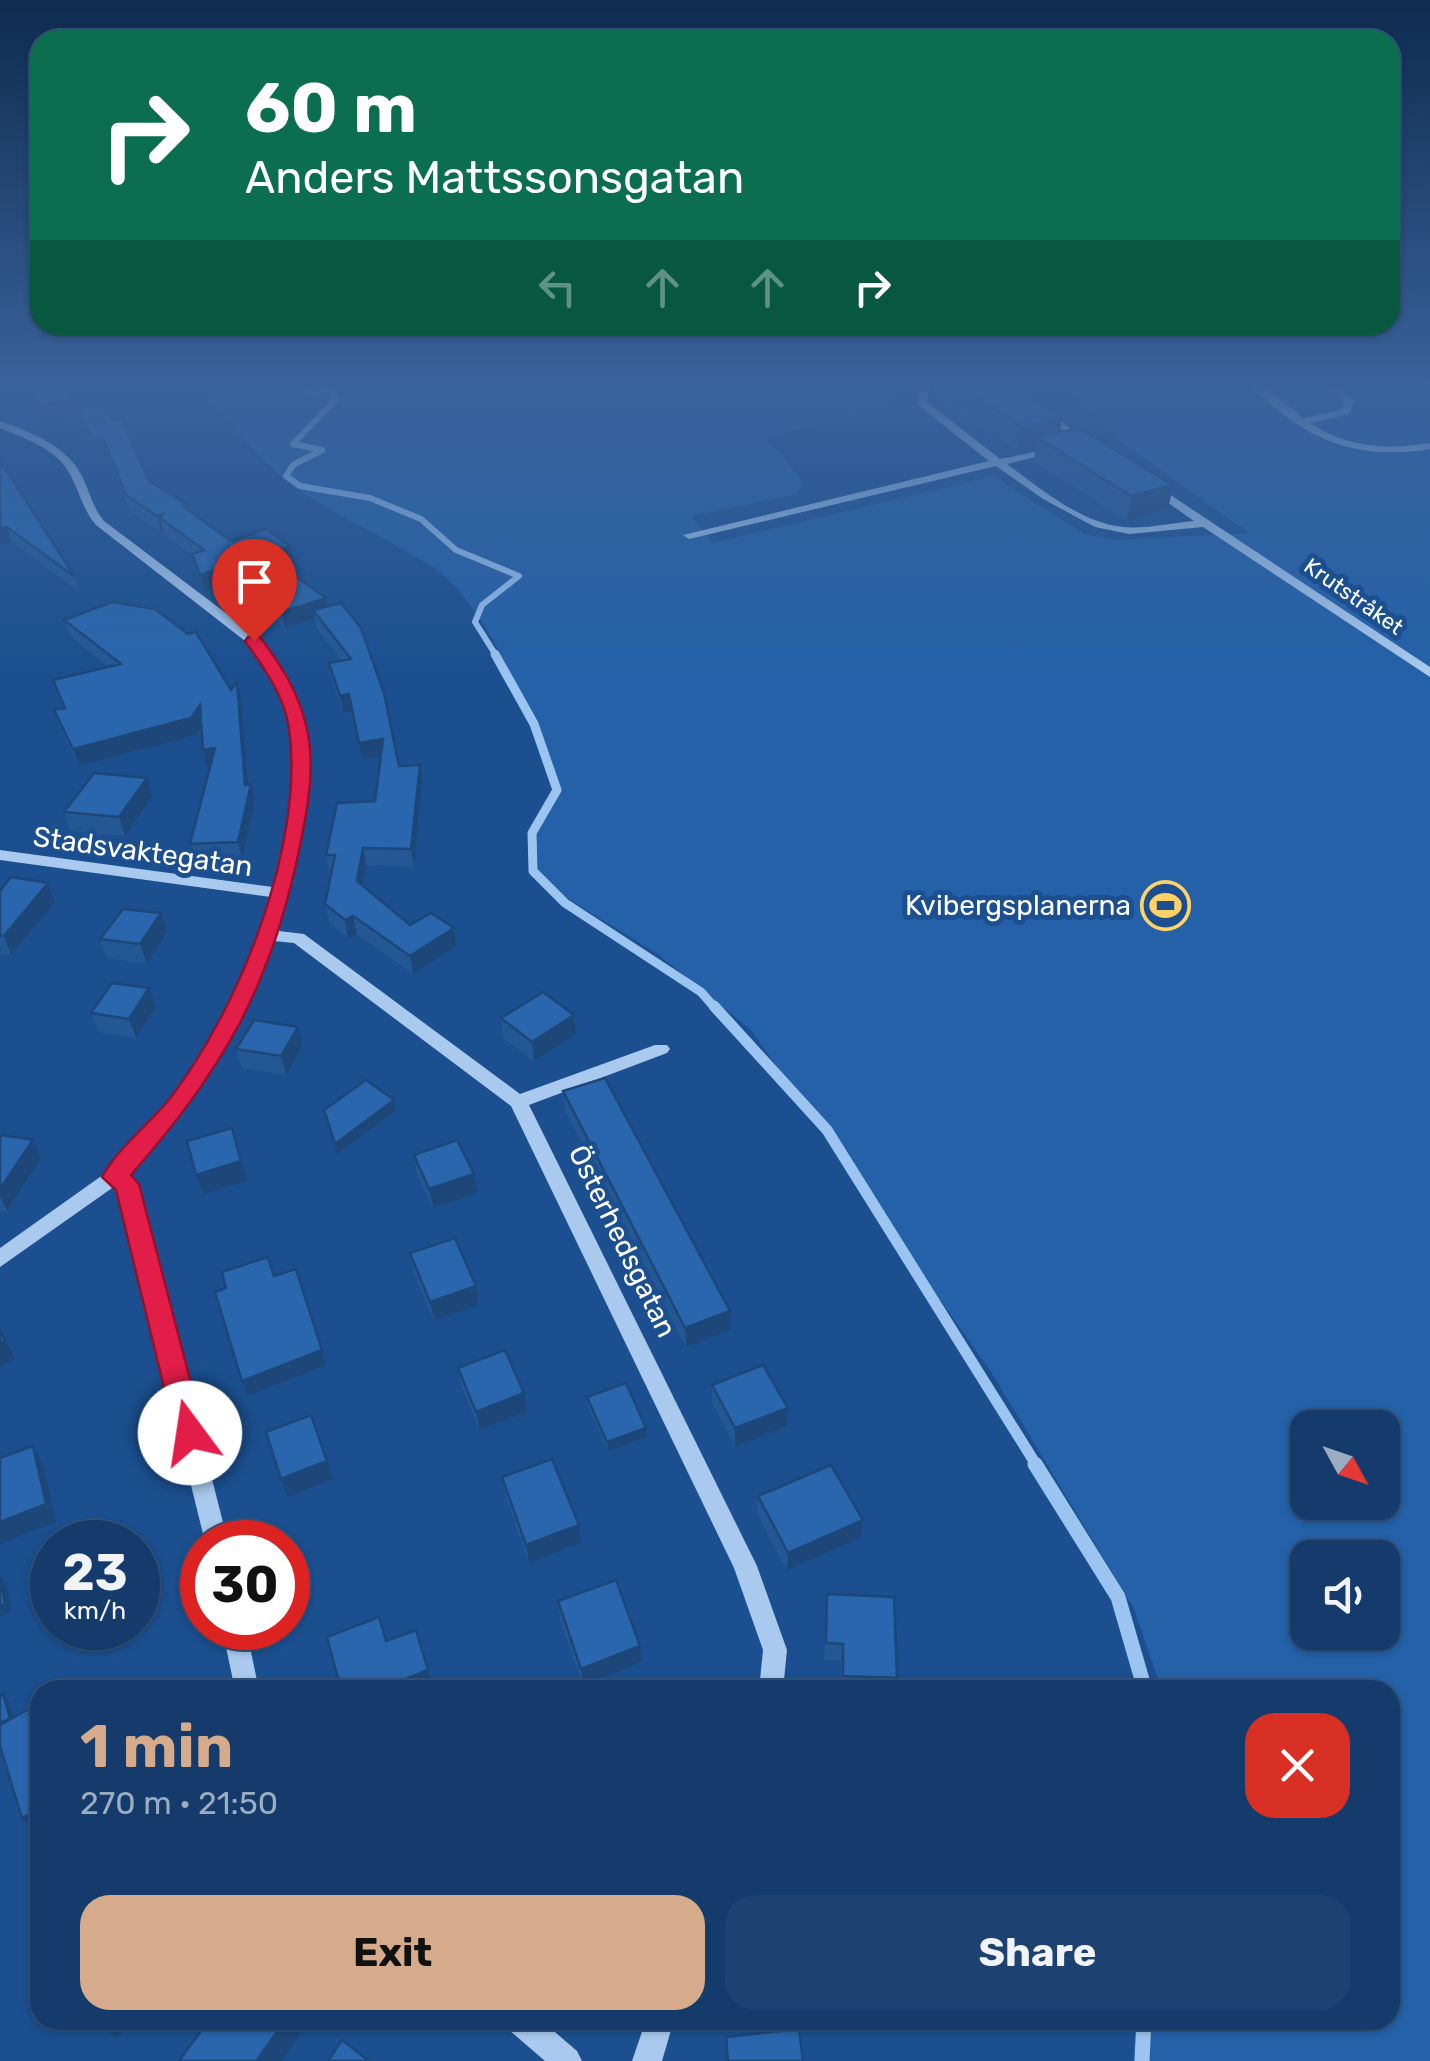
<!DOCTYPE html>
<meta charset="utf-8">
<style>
body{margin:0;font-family:Rubik,sans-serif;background:#1d4271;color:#f1f3f6;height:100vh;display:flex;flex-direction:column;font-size:38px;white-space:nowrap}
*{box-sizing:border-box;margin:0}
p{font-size:32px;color:#9dadc1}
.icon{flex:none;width:55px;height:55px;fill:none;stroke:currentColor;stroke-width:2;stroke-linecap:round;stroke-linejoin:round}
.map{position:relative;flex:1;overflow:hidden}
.details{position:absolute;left:30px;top:1680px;width:1370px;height:350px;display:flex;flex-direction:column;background:#143b6b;border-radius:30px;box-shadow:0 2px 8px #0004,0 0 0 2px #33557e}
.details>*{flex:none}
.guide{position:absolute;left:30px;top:30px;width:1370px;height:305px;border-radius:30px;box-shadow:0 2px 8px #0004,0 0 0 2px #33557e;background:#0b6e4f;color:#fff;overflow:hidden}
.needle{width:65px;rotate:130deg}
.controls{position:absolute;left:1290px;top:1410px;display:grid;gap:20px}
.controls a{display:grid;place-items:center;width:110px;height:110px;border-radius:20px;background:#143b6b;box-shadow:0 2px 8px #0004,0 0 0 2px #33557e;font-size:50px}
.speed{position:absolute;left:30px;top:1520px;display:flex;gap:20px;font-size:50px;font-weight:700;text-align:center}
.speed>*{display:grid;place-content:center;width:130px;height:130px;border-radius:50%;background:#143b6b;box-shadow:0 2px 8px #0004,0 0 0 2px #33557e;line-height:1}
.speed small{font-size:25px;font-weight:400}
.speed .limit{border:15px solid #d22;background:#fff;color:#111}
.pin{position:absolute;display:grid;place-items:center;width:85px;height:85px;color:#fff;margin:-102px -42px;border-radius:50% 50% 50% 0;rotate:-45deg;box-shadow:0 0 10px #0007}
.pin .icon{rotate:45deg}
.me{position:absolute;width:110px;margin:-55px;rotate:346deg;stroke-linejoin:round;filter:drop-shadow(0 0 8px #0008)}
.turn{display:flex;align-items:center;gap:35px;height:210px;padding:0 50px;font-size:45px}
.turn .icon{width:130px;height:130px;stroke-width:2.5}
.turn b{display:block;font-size:70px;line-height:85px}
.lanes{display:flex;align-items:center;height:95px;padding:0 50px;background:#0003;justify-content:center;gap:50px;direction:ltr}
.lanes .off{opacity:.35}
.round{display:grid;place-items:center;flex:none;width:105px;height:105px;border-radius:30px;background:#1d4271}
.overview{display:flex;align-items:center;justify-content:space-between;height:170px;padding:0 50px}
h1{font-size:60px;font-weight:700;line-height:75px;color:#d6ab8b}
.primary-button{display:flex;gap:20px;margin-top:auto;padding:20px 50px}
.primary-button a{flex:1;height:115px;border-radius:30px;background:#d6ab8b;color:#111;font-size:40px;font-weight:700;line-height:115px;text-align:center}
.primary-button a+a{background:#1d4271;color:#f1f3f6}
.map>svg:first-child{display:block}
.green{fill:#2461a8;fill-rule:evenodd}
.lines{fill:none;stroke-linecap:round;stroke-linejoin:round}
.stream-far3{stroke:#9cc4f0;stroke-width:6}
.stream-far2{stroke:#9cc4f0;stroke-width:9}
.stream-far1{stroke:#9cc4f0;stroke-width:11}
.stream{stroke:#9cc4f0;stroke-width:15}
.minor{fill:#a9c9ee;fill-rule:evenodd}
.wall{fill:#245895}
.shaded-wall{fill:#1d4779}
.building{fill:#2a66ad;stroke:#1d4779;stroke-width:2.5}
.route{fill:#e11d48;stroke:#92132f;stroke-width:2.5}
.labels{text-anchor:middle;stroke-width:10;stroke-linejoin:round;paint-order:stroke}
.far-street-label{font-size:22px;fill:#fff;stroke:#1b4f8f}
.street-label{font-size:28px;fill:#fff;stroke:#1b4f8f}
.poi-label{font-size:28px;fill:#fff;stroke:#1b4f8f;text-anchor:end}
</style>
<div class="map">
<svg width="1430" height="2061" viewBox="0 0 1430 2061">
<rect width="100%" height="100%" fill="#1b4f8f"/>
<path class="green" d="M199,385H908L885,405L763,438L782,454L802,482L798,494L691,516L713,543L994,476L1084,534L1116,540L1249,533L1123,443L1086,403L1055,385H1430V2061H1133L1136,2020H1390V1690H1162L1133,1607L993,1375L751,1030L659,955L554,890L536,872L534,836L555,800C537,725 503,638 450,581C426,557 345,520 312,499C268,472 232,425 199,385ZM1308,1428H1382V1502H1308ZM1308,1558H1382V1632H1308Z"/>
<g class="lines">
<path class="stream-far3" d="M310,385L311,393L330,390L336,399L293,444L322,450L293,465L286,476L300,486L370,498L421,519L456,550L519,576L482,605L475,622L497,657"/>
<path class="stream-far2" d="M495,654L534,724L557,790L532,833L533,871L565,903L701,992L716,1009"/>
<path class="stream-far1" d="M714,1006L827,1130L1037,1466"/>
<g class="stream">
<path d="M1035,1464L1118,1597L1145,1690"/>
<path d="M1142,2061L1144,2020"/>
</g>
<g class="minor">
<path d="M920,385H930L927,402L1000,459L1060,447V451L1007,464C1040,488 1081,523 1123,527C1147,529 1171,523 1194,521L1147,488L1157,486L1430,667V677L1203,527L1129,534L1095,527L1043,499L996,466L689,539L683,535L989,461L918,405Z"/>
<path d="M1000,385H1012L1091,443L1082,445Z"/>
<path d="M1250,385H1262L1303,418L1341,410L1344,402L1328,386L1338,385L1354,401L1349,414L1310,423C1348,448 1386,450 1430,443V449C1354,461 1304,439 1250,385Z"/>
<path d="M0,421C31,432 68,446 83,478C90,493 93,508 104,521L259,638L287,675L305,726L308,793L279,931L304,934L520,1094L655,1045H667L670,1049L667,1053L529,1105L757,1566L787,1650L783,1690H759L763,1650L734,1568L511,1106L294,943L274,941L229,1042L185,1109L127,1175L137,1184L228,1542H205L118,1188L115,1186L0,1267V1248L107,1172L173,1099L215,1036L265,925L271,897L0,860V850L273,887L294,793L291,726L273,675L249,644L96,525C83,510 80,493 71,476C58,449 26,439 0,428Z"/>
<path d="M222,1628H246L259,1690H235Z"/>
<path d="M505,2020H541L577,2051L582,2061H545L509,2030Z"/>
<path d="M646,2020H674L662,2061H632Z"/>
</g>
</g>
<g class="wall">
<path d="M935,385H1012L1062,417L1060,432L1173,485L1168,509L1127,521L1034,461L1036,446L1018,451L934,393Z"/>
<path d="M77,409L149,481L231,541L293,562L282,566L328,606L399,766L420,765L422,782L414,867L366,865L362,886L410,925L454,928L456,946L413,974L357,934L348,938L329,922L325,904L331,873H330L326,855L375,801L381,757L362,760L352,711L343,713L332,680L329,663L342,661L316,627L315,619L285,628L234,582L204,592L192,555L164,534L163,531L161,532L130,511L107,454L97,456L82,423Z"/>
<path d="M0,461L75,577L80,592L12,542L0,545Z"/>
<path d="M64,620L231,690L241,698L248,785L251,784L255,802L242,859L195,861L190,844L210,766L207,767L203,750L201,726L196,735L79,766L60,727L54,710L64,708L53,680L108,667L70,636Z"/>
<path d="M152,797L125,836L71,831L64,812Z"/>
<path d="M48,883L55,902L11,955L0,954V891Z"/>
<path d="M161,913L167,932L147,964L107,958L100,939Z"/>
<path d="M156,1007L136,1038L98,1032L91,1013Z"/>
<path d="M501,1018L576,1034L534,1061L503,1038Z"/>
<path d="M303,1046L286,1075L242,1068L236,1049Z"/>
<path d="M563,1091L730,1330L686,1347L565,1110Z"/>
<path d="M0,1139L33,1140L41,1159L7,1211L0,1210Z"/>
<path d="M414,1155L477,1193L433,1208L417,1174Z"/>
<path d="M410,1253L476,1286L479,1305L434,1321L414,1272Z"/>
<path d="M458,1368L527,1412L480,1430L462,1387Z"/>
<path d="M712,1385L788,1408L787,1426L735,1447L712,1403Z"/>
<path d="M587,1397L647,1437L608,1451L588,1406Z"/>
<path d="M502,1477L579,1525L581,1543L529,1563L505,1495Z"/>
<path d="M758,1496L863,1520L861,1538L787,1570L757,1513Z"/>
<path d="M827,1594L897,1678L894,1690H841V1661L824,1660Z"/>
<path d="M558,1601L640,1646L642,1662L583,1685L560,1619Z"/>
</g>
<g class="shaded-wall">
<path d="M10,385H38L13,393Z"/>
<path d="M74,399L79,415L43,422L38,406Z"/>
<path d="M1062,417L1058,441L1037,437L1036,446L1018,451L1022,427Z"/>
<path d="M103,439L107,454L97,456L93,441Z"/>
<path d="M1173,485L1168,509L1127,521L1131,496Z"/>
<path d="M163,514L160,518L163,531L161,532L157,516Z"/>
<path d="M7,527L12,542L0,545V528Z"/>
<path d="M290,546L293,562L269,570L265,554Z"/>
<path d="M231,565L234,582L204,592L200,575Z"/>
<path d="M326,598L329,615L313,610L315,619L285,628L282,612Z"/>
<path d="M237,682L241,698L249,794L251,784L255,802L242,859L238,842L245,785Z"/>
<path d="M349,694L352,711L343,713L340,696Z"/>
<path d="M200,705L205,722L196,735L79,766L73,749Z"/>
<path d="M383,739L386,756L362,760L359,743Z"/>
<path d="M215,748L220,765L207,767L203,750Z"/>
<path d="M420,765L422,782L414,867L411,849Z"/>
<path d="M147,778L152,797L125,836L119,817Z"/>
<path d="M363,848L366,865L360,899L357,881Z"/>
<path d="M48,883L55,902L11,955L4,936Z"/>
<path d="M161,913L167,932L147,964L140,944Z"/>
<path d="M353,916L357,934L348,938L345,920Z"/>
<path d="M454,928L456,946L413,974L410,956Z"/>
<path d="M149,988L156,1007L136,1038L129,1019Z"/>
<path d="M574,1015L576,1034L534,1061L532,1042Z"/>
<path d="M298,1027L303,1046L286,1075L281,1056Z"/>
<path d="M394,1100L396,1110L337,1154L335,1144Z"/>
<path d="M33,1140L41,1159L7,1211L0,1196V1189Z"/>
<path d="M238,1147L247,1181L203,1194L196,1175Z"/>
<path d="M474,1174L477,1193L433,1208L429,1189Z"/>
<path d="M476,1286L479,1305L434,1321L430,1302Z"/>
<path d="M730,1311V1330L686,1347L685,1328Z"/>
<path d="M0,1329L15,1359L0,1367Z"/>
<path d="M322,1350L326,1365L247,1396L242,1381Z"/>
<path d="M524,1393L527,1412L480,1430L476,1412Z"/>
<path d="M788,1408L787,1426L735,1447V1428Z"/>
<path d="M646,1428L647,1437L608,1451L607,1442Z"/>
<path d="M33,1446L43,1464L56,1522L0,1544V1522Z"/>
<path d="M327,1461L333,1479L288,1497L281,1479Z"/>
<path d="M863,1520L861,1538L787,1570L788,1553Z"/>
<path d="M579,1525L581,1543L529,1563L526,1545Z"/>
<path d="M1,1577L7,1586L11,1612L0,1616Z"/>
<path d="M640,1646L642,1662L583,1685L581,1669Z"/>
<path d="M428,1670L433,1686L424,1690H400L398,1682Z"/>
<path d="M3,1694L9,1702L16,1726L0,1734Z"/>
<path d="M40,1808V1829L34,1833L22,1818Z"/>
<path d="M110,2020H136L116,2038L104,2025Z"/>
<path d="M286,2020H304L307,2025L282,2061H256Z"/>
</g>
<g class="building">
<path d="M31,385H64L74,399L38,406Z"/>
<path d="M959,385H1012L1062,417L1022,427Z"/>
<path d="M100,404L113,421L122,419L149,481L188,505L183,506L231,541L266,529L290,546L265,554L326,598L282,612L231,565L200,575L192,554L204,550L160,518L163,514L157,516L126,495L103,439L93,441L77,409Z"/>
<path d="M1078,428L1173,485L1131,496L1037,437Z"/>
<path d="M0,461L75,577L7,527L0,528Z"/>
<path d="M112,602L155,609L188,634L196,632L231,690L237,682L245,785L251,784L238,842L190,844L215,748L203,750L200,705L191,718L73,749L54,710L65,708L53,680L121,664L64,620Z"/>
<path d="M341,603L361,628L384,693L399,766L420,765L411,849L363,848L357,881L410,925L431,913L454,928L410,956L353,916L345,920L325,904L335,855H326L337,803L375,801L383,739L359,743L349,694L340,696L329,663L351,659L313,610Z"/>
<path d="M94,773L147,778L119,817L64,812Z"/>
<path d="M11,877L48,883L4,936H0V891Z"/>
<path d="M123,909L161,913L140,944L100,939Z"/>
<path d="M112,983L149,988L129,1019L91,1013Z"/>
<path d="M543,992L574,1015L532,1042L501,1018Z"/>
<path d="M254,1020L298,1027L281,1056L236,1049Z"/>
<path d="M605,1078L730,1311L685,1328L563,1091Z"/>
<path d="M366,1080L394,1100L335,1144L324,1110Z"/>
<path d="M232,1128L241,1161L196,1175L187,1141Z"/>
<path d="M2,1135L33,1140L0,1189V1139Z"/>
<path d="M457,1140L474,1174L429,1189L414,1155Z"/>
<path d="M455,1238L476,1286L430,1302L410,1253Z"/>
<path d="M268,1257L274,1276L296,1269L322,1350L242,1381L215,1292L226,1288L222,1272Z"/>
<path d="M0,1330L5,1341L0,1343Z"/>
<path d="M505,1350L524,1393L476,1412L458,1368Z"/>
<path d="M763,1365L788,1408L735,1428L712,1385Z"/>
<path d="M626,1383L646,1428L607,1442L587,1397Z"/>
<path d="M311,1415L327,1461L281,1479L266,1432Z"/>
<path d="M33,1446L46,1504L0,1522V1458Z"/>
<path d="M552,1459L579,1525L526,1545L502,1477Z"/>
<path d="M831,1465L863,1520L788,1553L758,1496Z"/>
<path d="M0,1577L5,1604L0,1606Z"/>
<path d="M616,1580L640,1646L581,1669L558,1601Z"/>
<path d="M827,1594L894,1597L897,1678L843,1676V1644L826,1643Z"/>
<path d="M379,1617L386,1641L416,1630L428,1670L398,1682L400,1690H341L327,1637Z"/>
<path d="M3,1694L10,1718L0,1723V1696Z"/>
<path d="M40,1703V1808L22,1818L0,1746V1725Z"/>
<path d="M209,2020H286L256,2061H179Z"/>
<path d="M799,2029L803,2061H728L726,2037Z"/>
<path d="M342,2040L369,2061H328Z"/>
</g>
<linearGradient id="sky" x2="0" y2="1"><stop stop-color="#0f2b4f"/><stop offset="0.57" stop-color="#39639b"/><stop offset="1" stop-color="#39639b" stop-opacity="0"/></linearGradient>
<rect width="1430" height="674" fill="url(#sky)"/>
<path class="route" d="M248,637H260C281,665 298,691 306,725C316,765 308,807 300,846C271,987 225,1067 131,1175L139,1184L204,1433L200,1442L190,1446L179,1442L175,1433L116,1190L102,1177C118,1147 150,1124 171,1097C240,1007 305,843 289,728C284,695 264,668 245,641Z"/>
<defs>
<symbol id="stadium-ring" viewBox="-11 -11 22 22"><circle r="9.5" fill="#1b4f8f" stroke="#ffd166" stroke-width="1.5"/><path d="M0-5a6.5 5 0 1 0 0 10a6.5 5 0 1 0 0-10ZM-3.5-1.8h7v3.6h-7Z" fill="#ffd166"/></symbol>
</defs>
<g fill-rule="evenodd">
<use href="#stadium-ring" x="1138" y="878" width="55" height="55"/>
</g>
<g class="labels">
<g class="far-street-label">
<text transform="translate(1354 596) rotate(35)" y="8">Krutstråket</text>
</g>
<g class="street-label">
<text transform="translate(143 851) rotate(8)" y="10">Stadsvaktegatan</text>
<text transform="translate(623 1241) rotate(64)" y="10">Österhedsgatan</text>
</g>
<g class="poi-label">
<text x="1131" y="915">Kvibergsplanerna</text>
</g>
</g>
</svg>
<div class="controls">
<a><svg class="needle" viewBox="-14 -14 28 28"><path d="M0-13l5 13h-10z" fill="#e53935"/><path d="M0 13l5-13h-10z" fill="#9dadc1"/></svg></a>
<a><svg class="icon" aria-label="sound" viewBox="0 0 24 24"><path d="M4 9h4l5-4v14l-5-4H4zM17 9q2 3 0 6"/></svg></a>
</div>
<div class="speed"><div>23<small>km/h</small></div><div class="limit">30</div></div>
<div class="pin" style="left:254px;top:641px;background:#d93025"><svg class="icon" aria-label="arrive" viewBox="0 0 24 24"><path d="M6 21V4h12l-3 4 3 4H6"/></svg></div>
<svg class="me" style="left:190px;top:1433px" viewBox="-20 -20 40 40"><circle r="19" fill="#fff"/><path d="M0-13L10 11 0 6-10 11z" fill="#e11d48"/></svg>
<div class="guide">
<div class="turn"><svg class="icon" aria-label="right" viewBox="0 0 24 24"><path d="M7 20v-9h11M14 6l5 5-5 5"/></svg><div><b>60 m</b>Anders Mattssonsgatan</div></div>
<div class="lanes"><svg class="icon off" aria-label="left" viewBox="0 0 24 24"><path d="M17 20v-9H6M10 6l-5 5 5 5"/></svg><svg class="icon off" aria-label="ahead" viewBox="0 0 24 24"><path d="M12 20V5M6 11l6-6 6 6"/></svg><svg class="icon off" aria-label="ahead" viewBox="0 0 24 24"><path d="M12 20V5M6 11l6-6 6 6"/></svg><svg class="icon" aria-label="right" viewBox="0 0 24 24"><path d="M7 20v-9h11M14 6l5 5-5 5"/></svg></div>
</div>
<section class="details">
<div class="overview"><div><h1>1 min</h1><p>270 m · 21:50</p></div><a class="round" style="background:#d93025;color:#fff"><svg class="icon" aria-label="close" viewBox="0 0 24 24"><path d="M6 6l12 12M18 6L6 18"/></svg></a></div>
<div class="primary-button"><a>Exit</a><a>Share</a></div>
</section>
</div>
